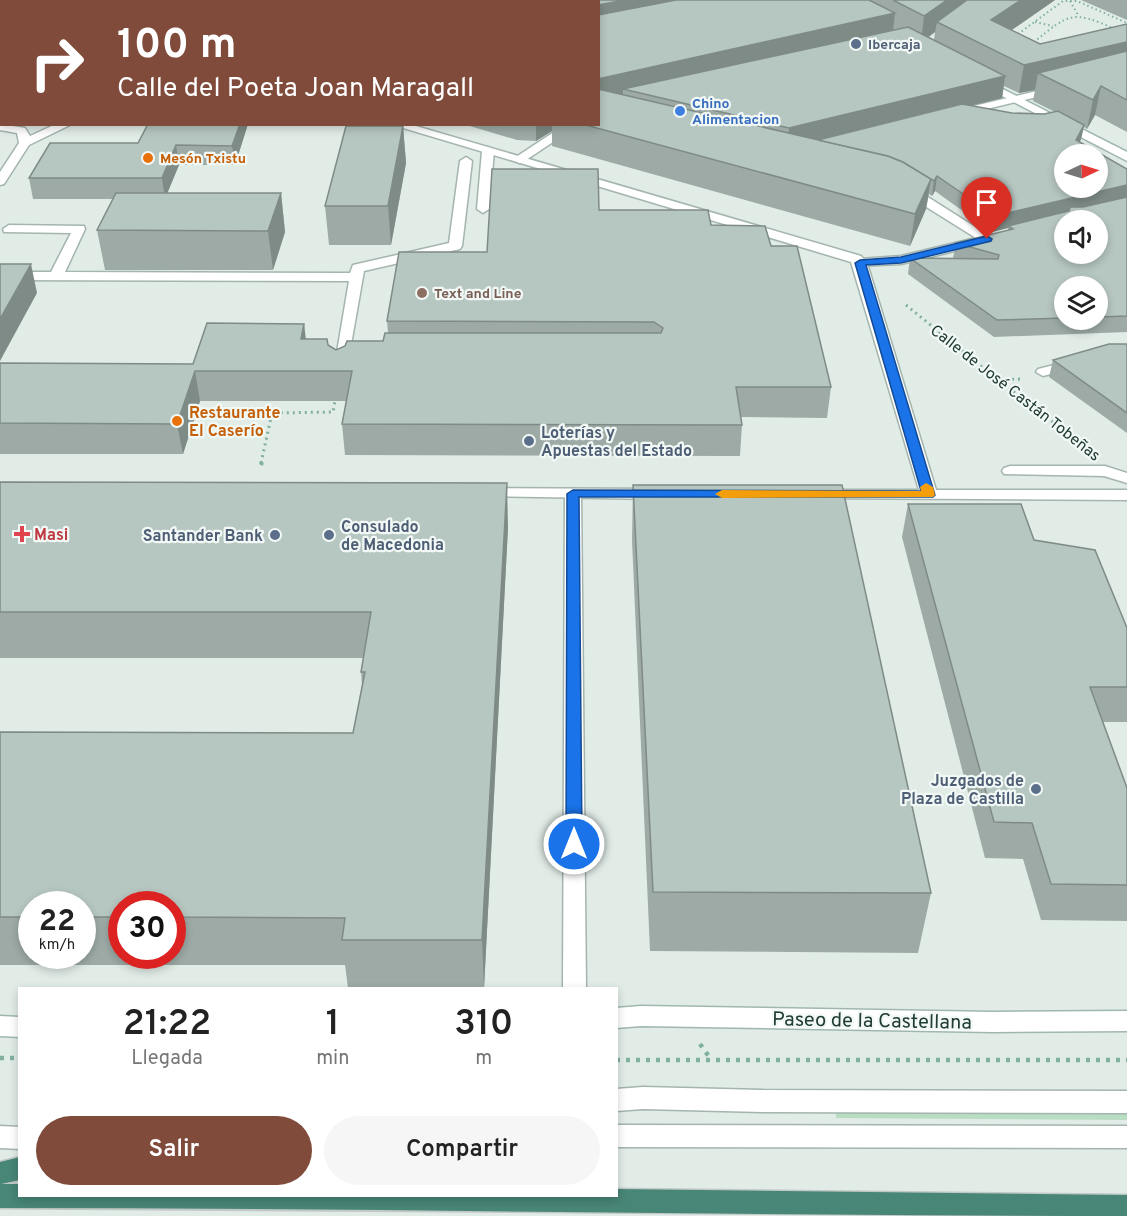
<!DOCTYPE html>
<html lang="es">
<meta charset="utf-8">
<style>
body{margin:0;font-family:Overpass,sans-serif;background:#f6f6f6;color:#222;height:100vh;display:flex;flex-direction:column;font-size:22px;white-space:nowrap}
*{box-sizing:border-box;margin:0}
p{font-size:20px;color:#767676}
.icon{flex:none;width:33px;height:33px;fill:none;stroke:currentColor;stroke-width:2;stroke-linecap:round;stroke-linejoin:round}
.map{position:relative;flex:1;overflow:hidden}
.details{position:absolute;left:18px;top:987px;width:600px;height:210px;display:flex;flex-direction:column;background:#fff;border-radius:0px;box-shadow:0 3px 9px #0003}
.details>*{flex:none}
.guide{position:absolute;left:0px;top:0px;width:600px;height:126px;box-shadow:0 3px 9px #0003;background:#804b3a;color:#fff;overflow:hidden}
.needle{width:39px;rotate:86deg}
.controls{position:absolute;left:1054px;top:144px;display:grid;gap:12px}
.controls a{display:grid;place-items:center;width:54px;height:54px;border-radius:50%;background:#fff;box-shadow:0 3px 9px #0003;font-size:30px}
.speed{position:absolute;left:18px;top:891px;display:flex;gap:12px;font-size:30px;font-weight:700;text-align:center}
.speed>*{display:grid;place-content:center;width:78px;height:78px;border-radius:50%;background:#fff;box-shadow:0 3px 9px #0003;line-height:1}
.speed small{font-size:15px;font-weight:400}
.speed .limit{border:9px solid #d22;background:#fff;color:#111}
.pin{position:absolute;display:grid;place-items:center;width:51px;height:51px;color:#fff;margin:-62px -26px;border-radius:50% 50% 50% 0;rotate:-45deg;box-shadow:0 0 6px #0007}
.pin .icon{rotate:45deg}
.me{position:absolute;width:66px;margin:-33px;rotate:0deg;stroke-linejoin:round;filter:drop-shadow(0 0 4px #0008)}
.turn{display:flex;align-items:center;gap:21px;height:126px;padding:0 18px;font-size:27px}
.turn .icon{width:78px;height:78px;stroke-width:2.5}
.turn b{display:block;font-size:42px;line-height:51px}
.eta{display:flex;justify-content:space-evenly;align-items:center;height:102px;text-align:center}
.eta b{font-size:36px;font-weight:600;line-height:42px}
.button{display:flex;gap:12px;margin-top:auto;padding:12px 18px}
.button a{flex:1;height:69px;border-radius:36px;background:#804b3a;color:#fff;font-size:24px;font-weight:600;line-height:69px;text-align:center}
.button a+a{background:#f6f6f6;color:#222}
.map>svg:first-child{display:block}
.green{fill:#b9ddc3}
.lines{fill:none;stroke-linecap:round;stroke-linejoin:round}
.service-casing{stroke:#a4b4ae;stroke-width:3}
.pedestrian-casing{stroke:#a4b4ae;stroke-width:3}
.minor-casing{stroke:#a4b4ae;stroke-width:3}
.tertiary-casing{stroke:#a4b4ae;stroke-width:3}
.secondary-casing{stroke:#9fb7af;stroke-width:3}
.trunk-casing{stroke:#c1c8c6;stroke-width:3}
.path-far3{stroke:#81b0a1;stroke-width:2;stroke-dasharray:1.5 3;stroke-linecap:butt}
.path-far2{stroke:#81b0a1;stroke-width:3;stroke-dasharray:2 4;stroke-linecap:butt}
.path-far1{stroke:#81b0a1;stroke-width:4;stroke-dasharray:3 4.5;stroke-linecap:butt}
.path{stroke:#81b0a1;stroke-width:4.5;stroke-dasharray:4 6;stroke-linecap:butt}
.service{fill:#fff;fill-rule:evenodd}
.pedestrian{fill:#fff;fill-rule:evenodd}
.minor{fill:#fff;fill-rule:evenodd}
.tertiary{fill:#fff;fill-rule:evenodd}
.secondary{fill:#fff;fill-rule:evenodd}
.trunk{fill:#488677;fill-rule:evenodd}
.wall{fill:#9daaa5;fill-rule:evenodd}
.shaded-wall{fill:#7f8b86}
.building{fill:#b6c6c0;stroke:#7f8b86;stroke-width:1.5;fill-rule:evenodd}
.route{fill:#1a73e8;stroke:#114b97;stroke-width:1.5}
.slow{fill:#f59e0b}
.service-dot{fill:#5c6f8a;stroke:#f1f8f5;stroke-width:2}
.shop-dot{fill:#3f7fe0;stroke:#f1f8f5;stroke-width:2}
.food-dot{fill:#e8710a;stroke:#f1f8f5;stroke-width:2}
.education-dot{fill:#8d6e63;stroke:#f1f8f5;stroke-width:2}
.health-dot{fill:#e0444e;stroke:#f1f8f5;stroke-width:2}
.labels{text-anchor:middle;stroke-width:4.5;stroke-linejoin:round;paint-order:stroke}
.far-service-label{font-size:14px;font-weight:bold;fill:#4e5e75;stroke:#f1f8f5;text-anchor:start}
.far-shop-label{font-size:14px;font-weight:bold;fill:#366cbe;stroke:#f1f8f5;text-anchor:start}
.far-food-label{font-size:14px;font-weight:bold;fill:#c56008;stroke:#f1f8f5;text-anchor:start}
.far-education-label{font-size:14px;font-weight:bold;fill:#785e54;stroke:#f1f8f5;text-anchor:start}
.street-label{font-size:16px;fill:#213c35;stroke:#f1f8f5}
.food-label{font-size:16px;font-weight:bold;fill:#c56008;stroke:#f1f8f5;text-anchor:start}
.service-label{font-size:16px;font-weight:bold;fill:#4e5e75;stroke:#f1f8f5;text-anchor:start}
.health-label{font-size:16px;font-weight:bold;fill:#be3a42;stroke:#f1f8f5;text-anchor:start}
.near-street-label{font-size:20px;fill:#213c35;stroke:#f1f8f5}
</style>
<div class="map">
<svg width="1127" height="1216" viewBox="0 0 1127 1216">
<rect width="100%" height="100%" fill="#e1ece7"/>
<path class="green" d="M835,1102L1127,1106V1120L836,1118Z"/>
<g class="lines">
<defs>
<g id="service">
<path d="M488,147L494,151L489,209L483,213L477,209L482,151Z"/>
<path d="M1010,466H1105L1127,473V483L1104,476L1004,474L1002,471L1004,468Z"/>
<path d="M643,1087L762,1090L1127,1091V1113L762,1112L643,1109L616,1111V1089Z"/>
<path d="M616,1125L1127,1126V1148L616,1147Z"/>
<path d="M0,1126L20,1127V1149L0,1148Z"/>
</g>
<g id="pedestrian">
<path d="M466,157L472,161L462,246L460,249L364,271L346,373H336L334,370L349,281L0,280V272H51L71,233L4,232L3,229L9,225L84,226L85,229L65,272L350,273L353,265L449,243L460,161Z"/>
<path d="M1066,362L1071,363L1073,366L1071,369L1043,376L1036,372L1038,369Z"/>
</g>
<g id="minor">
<path d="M1058,86L1064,89L1062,91L957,116L951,113L953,111Z"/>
<path d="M566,124H580L523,162L519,163L513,159Z"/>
<path d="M908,186L912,187L994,239L992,242L901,264L855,266L853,263L860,259L901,256L976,238L904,193L902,190Z"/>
<path d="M573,489L581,494L586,988H563L565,494Z"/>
</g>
<g id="tertiary">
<path d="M0,124L25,128L30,136L56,124H72L29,145L4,184L0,185V172L19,143L17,133L0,130Z"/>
<path d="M390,124H409L861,256L867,263L936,490H1127V500L814,498L812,495L814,492L820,490H919L851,262Z"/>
<path d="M484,488L657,489L665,494L657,499L478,496L476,493Z"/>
</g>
<g id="secondary">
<path d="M981,78L1127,152V161L977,83L976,81Z"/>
<path d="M641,1006L993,1012L1127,1011V1031L993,1032L641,1026L616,1028V1008Z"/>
<path d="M0,1016L20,1017V1037L0,1036Z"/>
</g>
<path id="trunk" d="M20,1157V1180L1,1184H20V1196H616V1189L1127,1195V1216C751,1216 376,1208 0,1208V1162Z"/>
</defs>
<use href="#service" class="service-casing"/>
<use href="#pedestrian" class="pedestrian-casing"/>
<use href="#minor" class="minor-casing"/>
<use href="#tertiary" class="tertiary-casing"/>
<use href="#secondary" class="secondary-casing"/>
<use href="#trunk" class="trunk-casing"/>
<g class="path-far3">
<path d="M1070,1L1078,15"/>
<path d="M1035,22L1053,26"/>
<path d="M1018,34L1063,1H1077L1127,23"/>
<path d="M1029,41L1034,42C1070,13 1072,10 1115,29"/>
</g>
<g class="path-far2">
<path d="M906,305L998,380L1087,448"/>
<path d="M1000,380L1022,379"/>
<path d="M261,463L272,413L333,412L336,396"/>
</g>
<path class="path-far1" d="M261,465L262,462"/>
<g class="path">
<path d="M700,1044L710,1058"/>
<path d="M0,1058H20"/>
<path d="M616,1060H1127"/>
</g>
<use href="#service" class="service"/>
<use href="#pedestrian" class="pedestrian"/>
<use href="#minor" class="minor"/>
<use href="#tertiary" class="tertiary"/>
<use href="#secondary" class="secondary"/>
<use href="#trunk" class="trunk"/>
</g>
<g class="wall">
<path d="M0,0H205L202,2H2V74H0Z"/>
<path d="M212,0H1055L1012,30L1040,44L1127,24V132L1095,115L1087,129L1084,127L1081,139L1080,142L1127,169V332L994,337L908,274L910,258H953L956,243L1008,231V228L992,232L935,191L932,196L929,194L926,209L910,246L552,146V131L536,141L517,140L463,124H598V2H221ZM935,32L934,40L929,37ZM1004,86L1019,93L1035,90L1033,101L1055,112L1044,114L1012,113L969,106L1002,98ZM1065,286H1098V320H1065Z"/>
<path d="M1081,0H1127V20Z"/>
<path d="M248,124L235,165H179L167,193H281L285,232L273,270H105L97,230L113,199H33L29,178L138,143Z"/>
<path d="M403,126L406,163L391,245H329L325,206Z"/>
<path d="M599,210L711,225L771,246L831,387L827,418L741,417L742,425L740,456L345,455L342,424L346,401H200L183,454H0V363L193,364L304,324L306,339L328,345L336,350L383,341L388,333L387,321L487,252Z"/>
<path d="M1127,344V433L1049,377L1053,360Z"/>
<path d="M0,482L508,527L484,988H348L345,965H0V732L353,733L362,685L361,672L363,658H0ZM32,904H82V956H32ZM122,904H172V956H122Z"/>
<path d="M633,485L931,893L918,953L650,951L632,540Z"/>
<path d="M908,504L1034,540L1127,628V722H1103L1127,788V921L1041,920L1023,859L985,858L902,537Z"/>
</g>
<g class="shaded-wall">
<path d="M152,0H205L202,2H149Z"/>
<path d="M625,0H752L598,32V5Z"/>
<path d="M947,0H980L937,22L935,32L921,42L924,16Z"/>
<path d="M1021,0H1055L987,47L991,20Z"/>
<path d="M895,13L892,40L623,89V102L598,107V79Z"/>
<path d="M1127,42V68L1038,73L1035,90L1019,93L1024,65Z"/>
<path d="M1005,76L1002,98L787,151L789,128Z"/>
<path d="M1101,86L1095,115L1087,129L1093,100Z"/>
<path d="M240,124H248L235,165L232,146Z"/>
<path d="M536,124H552V131L536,141Z"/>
<path d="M1084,125L1081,139L1073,154L1076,140Z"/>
<path d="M403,126L406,163L391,245L388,206Z"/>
<path d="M176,145L179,165L165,199L162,178Z"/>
<path d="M937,176L935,191L932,196L934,181Z"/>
<path d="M931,179L926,209L910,246L915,214Z"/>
<path d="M1127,185V200L1008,226V228L992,232L995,216Z"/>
<path d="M281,193L285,232L273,270L268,231Z"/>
<path d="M31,264L37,293L0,361V319Z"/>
<path d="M304,324L307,353L301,339Z"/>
<path d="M195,371L200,401L183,454L177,424Z"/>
<path d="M507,483L508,527L484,988L482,940Z"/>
</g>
<g class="building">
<path d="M0,0H66L65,2H2V49L0,48Z"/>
<path d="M120,0H152L149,2H126Z"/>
<path d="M311,0H625L598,5V2H308Z"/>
<path d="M676,0H869L895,13L598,79V15Z"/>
<path d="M893,0H947L924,16Z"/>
<path d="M967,0H1021L991,20L1040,44L1127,24V42L1024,65L937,22Z"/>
<path d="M908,27L1005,76L789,128L623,89Z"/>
<path d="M1127,51V100L1101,86L1093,100L1038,73Z"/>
<path d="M598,89L888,156L903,162L931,179L915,214L582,124H598Z"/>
<path d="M962,104L1012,113L1044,114L1058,111L1084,125L1076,140L1127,169V185L995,216L937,176L934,181L903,162L888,156L818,140ZM1065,154H1098V188H1065Z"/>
<path d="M148,124H240L232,146L176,145L162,178H29L50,143H138Z"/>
<path d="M346,126H403L388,206H325Z"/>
<path d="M492,169H598L599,210H708L711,225L765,226L771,246H797L831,387H736L742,425L342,424L352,371H195L177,424L0,423V363L193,364L207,323L304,324L301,339H327L328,345L336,350L345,346L347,341H383L385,333H661L663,328L654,322L387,321L399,252H487Z"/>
<path d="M116,193H281L268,231L97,230Z"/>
<path d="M1127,197V316L1098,317V286H1065V318L997,320L910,258L998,259L999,255L956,243L1013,229L1008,226L1069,211L1070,207H1083ZM1065,220H1098V254H1065Z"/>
<path d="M0,264H31L0,319Z"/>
<path d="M1109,344H1127V413L1053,360Z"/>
<path d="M0,482L507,483L482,940H342L345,918L172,917V904H122V917H82V904H32V917H0V732L353,733L365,672H361L371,612H0Z"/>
<path d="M633,485H842L931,893L653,892Z"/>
<path d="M908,504H1021L1034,540L1095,550L1127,628V687H1090L1127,788V885L1051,884L1032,823L994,822Z"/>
</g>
<path class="route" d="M987,236L992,239L991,241L901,263L866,265L935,495L933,497H579L582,844L580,848H568L566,844L567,494L573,490L921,491L855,263L860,260L901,257Z"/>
<path class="slow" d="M926,483L933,487L935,495L933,497L722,498L715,494L722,490L921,491L920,487Z"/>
<g class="service-dot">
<circle cx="856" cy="44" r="6"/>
<circle cx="529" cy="441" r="6"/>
<circle cx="275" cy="535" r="6"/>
<circle cx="329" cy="535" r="6"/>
<circle cx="1036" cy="789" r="6"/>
</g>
<circle class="shop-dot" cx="680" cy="111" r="6"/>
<g class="food-dot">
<circle cx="148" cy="158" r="6"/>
<circle cx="177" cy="421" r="6"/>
</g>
<circle class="education-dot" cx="422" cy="293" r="6"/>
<path class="health-dot" d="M19 525h6v6h6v6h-6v6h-6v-6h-6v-6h6z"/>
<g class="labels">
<g class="far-service-label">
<text x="868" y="49">Ibercaja</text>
</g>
<g class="far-shop-label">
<text x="692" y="108">Chino<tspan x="692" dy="16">Alimentacion</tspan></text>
</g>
<g class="far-food-label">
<text x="160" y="163">Mesón Txistu</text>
</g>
<g class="far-education-label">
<text x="434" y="298">Text and Line</text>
</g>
<g class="street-label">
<text transform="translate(1016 392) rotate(38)" y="6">Calle de José Castán Tobeñas</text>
</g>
<g class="food-label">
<text x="189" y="418">Restaurante<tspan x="189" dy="18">El Caserío</tspan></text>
</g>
<g class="service-label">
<text x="541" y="438">Loterías y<tspan x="541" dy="18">Apuestas del Estado</tspan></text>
<text x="341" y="532">Consulado<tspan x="341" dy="18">de Macedonia</tspan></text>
<text x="263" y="541" text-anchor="end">Santander Bank</text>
<text x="1024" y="786" text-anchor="end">Juzgados de<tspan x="1024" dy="18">Plaza de Castilla</tspan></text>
</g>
<g class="health-label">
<text x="34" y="540">Masi</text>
</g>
<g class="near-street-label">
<text transform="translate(872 1020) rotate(1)" y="7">Paseo de la Castellana</text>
</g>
</g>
</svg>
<div class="controls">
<a><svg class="needle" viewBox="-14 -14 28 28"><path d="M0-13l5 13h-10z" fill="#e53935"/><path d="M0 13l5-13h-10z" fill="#767676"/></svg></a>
<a><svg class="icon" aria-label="sound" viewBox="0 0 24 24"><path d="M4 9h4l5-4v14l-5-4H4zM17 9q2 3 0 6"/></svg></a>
<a><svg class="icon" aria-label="layers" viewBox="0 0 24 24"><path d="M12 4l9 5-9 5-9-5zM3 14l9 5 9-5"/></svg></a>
</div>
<div class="speed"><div>22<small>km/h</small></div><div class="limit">30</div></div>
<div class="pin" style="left:987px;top:239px;background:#d93025"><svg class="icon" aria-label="arrive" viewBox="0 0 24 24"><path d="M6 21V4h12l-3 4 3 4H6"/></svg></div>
<svg class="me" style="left:574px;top:844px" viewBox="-20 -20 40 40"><circle r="17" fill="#1a73e8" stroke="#fff" stroke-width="3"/><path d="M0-11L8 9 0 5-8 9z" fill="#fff"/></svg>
<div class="guide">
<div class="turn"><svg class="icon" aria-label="right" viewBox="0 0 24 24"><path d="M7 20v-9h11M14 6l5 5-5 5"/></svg><div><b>100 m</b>Calle del Poeta Joan Maragall</div></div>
</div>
<section class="details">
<div class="eta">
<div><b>21:22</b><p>Llegada</p></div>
<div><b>1</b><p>min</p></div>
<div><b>310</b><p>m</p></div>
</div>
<div class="button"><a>Salir</a><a>Compartir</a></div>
</section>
</div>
